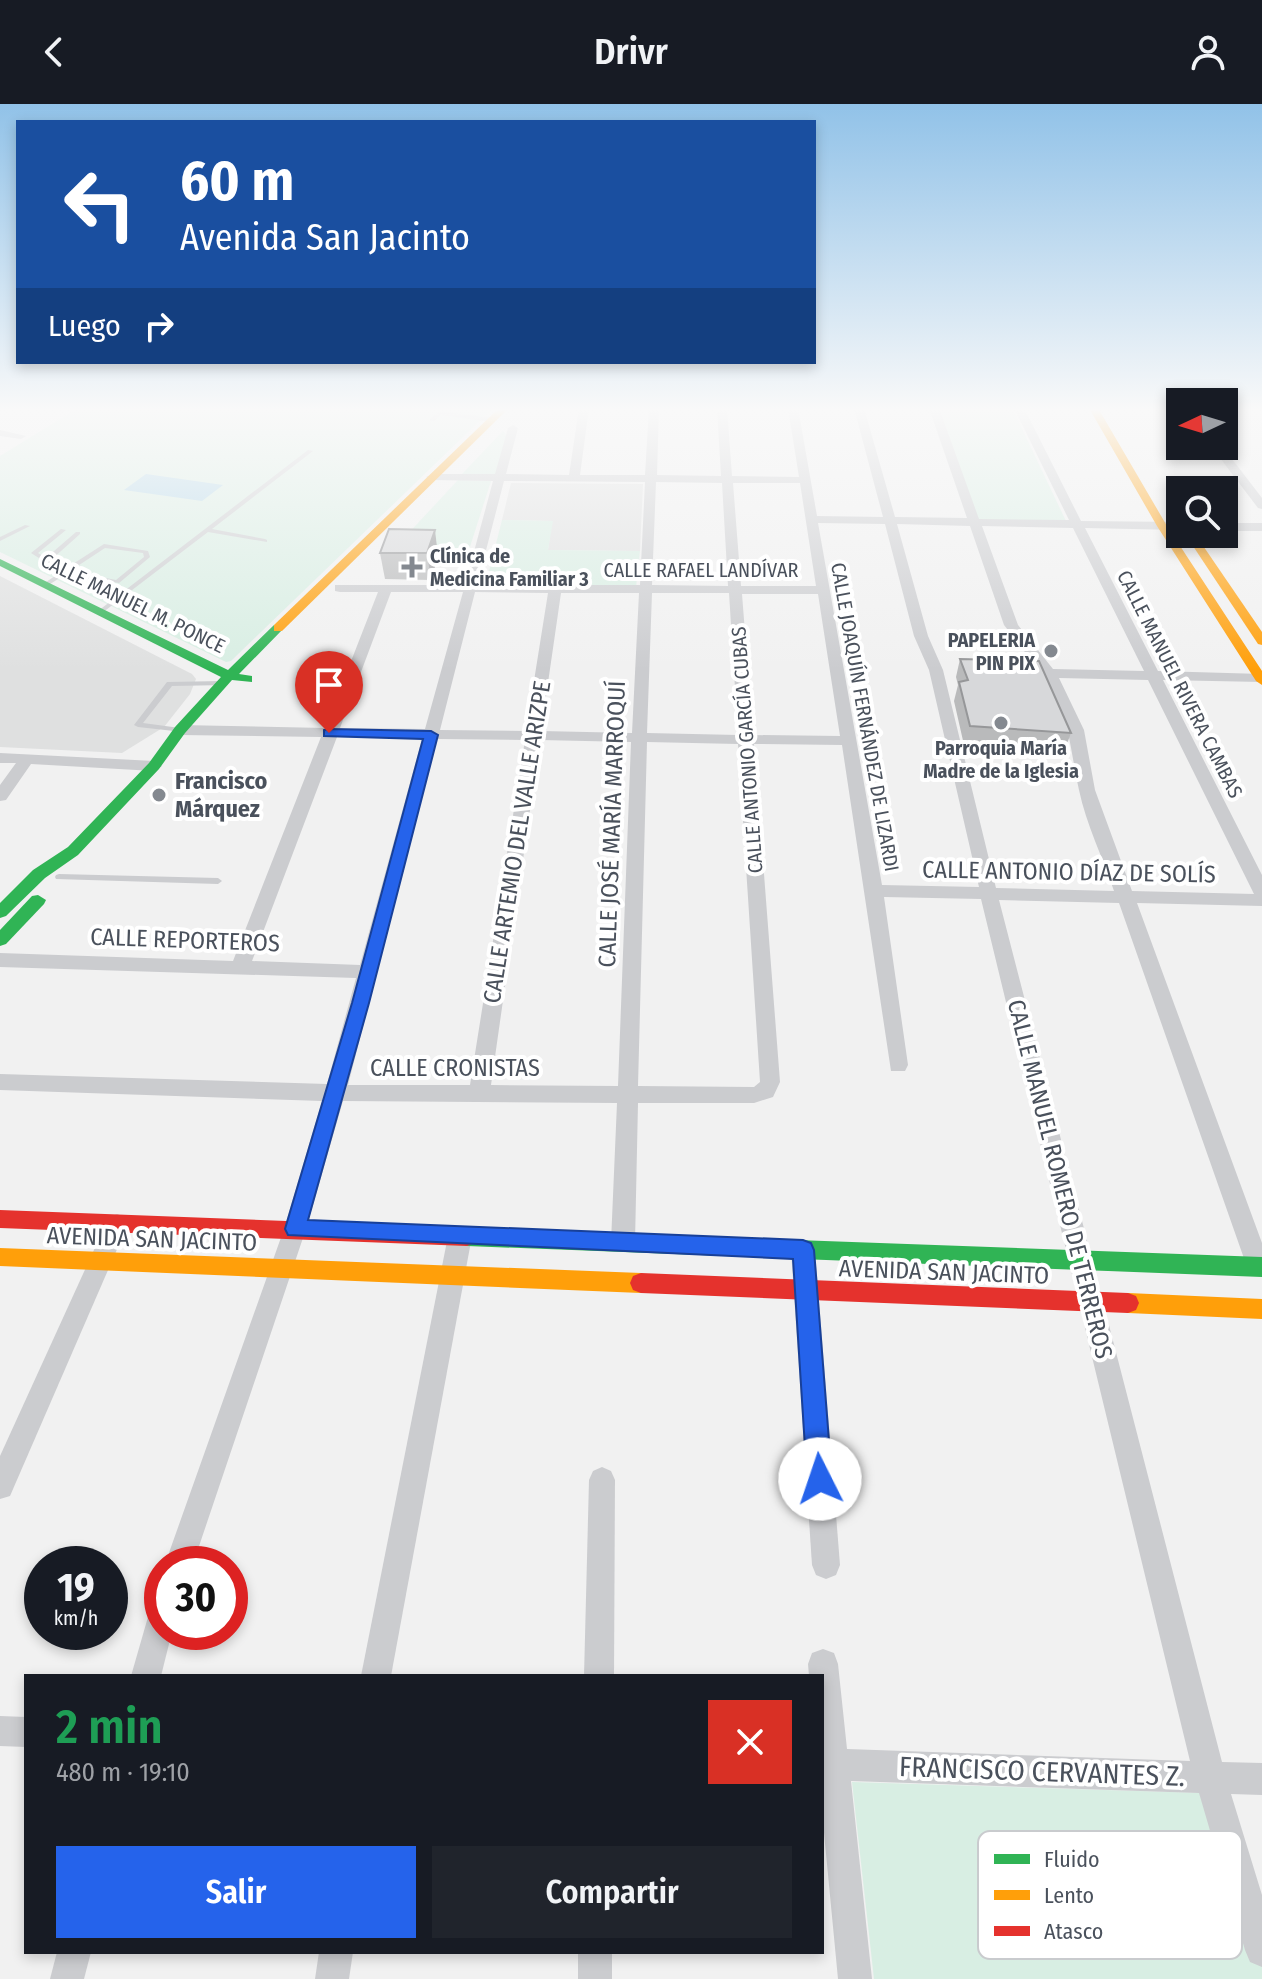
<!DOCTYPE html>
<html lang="es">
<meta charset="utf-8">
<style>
body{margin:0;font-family:"Fira Sans Condensed",sans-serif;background:#20242c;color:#f1f3f6;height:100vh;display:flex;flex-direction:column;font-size:30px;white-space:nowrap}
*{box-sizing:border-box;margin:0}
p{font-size:26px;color:#9ea1a6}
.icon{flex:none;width:44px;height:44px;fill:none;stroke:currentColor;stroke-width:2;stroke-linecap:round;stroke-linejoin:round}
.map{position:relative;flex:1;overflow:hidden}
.sheet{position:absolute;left:24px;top:1570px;width:800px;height:280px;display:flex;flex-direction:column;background:#171b24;border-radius:0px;box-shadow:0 4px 12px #0003}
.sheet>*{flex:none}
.guide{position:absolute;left:16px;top:16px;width:800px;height:244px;border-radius:0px;box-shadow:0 4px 12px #0003;background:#1a4fa0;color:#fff;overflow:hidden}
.needle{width:52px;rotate:266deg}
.fabs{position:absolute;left:1166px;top:284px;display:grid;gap:16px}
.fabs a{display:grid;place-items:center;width:72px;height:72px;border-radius:0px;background:#171b24;box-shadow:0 4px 12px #0003;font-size:40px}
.speed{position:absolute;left:24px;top:1442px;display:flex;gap:16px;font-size:40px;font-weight:700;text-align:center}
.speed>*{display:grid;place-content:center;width:104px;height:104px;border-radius:50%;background:#171b24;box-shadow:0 4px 12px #0003;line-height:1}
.speed small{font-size:20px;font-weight:400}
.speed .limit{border:12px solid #d22;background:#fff;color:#111}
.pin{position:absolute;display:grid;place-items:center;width:68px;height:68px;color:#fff;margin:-82px -34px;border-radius:50% 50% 50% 0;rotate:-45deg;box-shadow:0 0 8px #0007}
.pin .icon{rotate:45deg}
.me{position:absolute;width:88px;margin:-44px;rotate:356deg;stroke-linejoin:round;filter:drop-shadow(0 0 6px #0008)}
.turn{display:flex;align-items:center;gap:28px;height:168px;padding:0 32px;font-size:36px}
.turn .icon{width:104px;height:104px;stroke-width:2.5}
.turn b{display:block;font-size:56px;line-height:68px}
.then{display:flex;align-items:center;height:76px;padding:0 32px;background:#0003;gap:16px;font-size:30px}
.round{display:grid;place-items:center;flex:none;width:84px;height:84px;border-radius:0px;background:#20242c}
.overview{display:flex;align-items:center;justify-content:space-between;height:136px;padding:0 32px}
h1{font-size:48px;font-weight:600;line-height:60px;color:#1e9e55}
.primary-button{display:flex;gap:16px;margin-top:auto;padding:16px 32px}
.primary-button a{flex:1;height:92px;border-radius:0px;background:#2563eb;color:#fff;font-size:32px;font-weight:600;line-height:92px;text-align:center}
.primary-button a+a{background:#20242c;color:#f1f3f6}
header{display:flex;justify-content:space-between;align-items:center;height:104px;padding:0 32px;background:#171b24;font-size:36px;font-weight:600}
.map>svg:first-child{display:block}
.education{fill:#dfe0e0}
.green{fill:#d8eee3}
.water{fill:#b0d6e8}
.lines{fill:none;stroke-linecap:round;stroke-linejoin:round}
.lane{fill:#cbcccf;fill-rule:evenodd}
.street{fill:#cbcccf;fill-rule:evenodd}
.fast{fill:#30b455;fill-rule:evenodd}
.slow{fill:#ff9f0a;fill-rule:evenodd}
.jam{fill:#e5322d;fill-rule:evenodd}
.wall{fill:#b9babb}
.shaded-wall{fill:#969799}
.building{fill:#d7d8da;stroke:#969799;stroke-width:2}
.route{fill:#2563eb;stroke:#184099;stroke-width:2}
.poi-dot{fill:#848990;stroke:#fff;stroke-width:3}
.labels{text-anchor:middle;stroke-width:8;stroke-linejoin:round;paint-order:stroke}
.far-poi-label{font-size:20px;font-weight:bold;fill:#4a515c;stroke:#fff;text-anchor:start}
.far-street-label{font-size:20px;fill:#4a515c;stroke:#fff}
.poi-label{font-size:24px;font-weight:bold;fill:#4a515c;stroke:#fff;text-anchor:start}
.street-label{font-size:24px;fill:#4a515c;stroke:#fff}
.near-street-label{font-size:28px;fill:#4a515c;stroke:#fff}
.key{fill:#fff;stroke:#c9cbce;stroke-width:2}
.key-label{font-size:22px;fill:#4a515c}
</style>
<header><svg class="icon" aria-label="back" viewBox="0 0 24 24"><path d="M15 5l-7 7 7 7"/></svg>Drivr<svg class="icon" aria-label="person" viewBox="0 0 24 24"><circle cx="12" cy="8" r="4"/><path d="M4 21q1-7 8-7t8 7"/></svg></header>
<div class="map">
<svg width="1262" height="1875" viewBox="0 0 1262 1875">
<rect width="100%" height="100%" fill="#f1f1f1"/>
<g class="education">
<path d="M511,379L643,380L640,447L548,446L552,417L502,416Z"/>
<path d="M0,472L192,570L196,575L190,590L164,623L122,649L0,643Z"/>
</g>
<g class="green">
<path d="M78,304H493L231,557L226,558L0,448V352Z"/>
<path d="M938,304H1012L1066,417H978Z"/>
<path d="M503,327L508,333L495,371L462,370Z"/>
<path d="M458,376L491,377L468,449L391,448Z"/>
<path d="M502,416L553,417L548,446L640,447L636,483H485Z"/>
<path d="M852,1678L1203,1689L1262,1859V1875H874Z"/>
</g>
<path class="water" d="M146,370L223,381L202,397L124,386Z"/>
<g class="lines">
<g class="lane">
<path d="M440,307L491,314L494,316L491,318L441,311L434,317H430V315Z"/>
<path d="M308,346L313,347L212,425L265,435L267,436V438L208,428L102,509H98V507Z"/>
<path d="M25,421L30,422L0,437V433Z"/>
<path d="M61,425L66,426L38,449L46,454L76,428H80V430L51,456L65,465L104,440L148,447L150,453L119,479L66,470L47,482H43V480L61,468L31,449ZM105,444L143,449L144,453L116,476L70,467Z"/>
<path d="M223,577L227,579L226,581L172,582L143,619L180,624L184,626L183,628L138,623L134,621L167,578Z"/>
<path d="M59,770L218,774L222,777L218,780L56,775L55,773L56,771Z"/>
</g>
<g class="street">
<path d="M0,304H6L0,307Z"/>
<path d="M579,304H589L580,371H645L649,304H659L657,371L721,372L717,304H727L732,372L799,373L788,304H798L817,412L883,413L854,304H864L895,413L967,414L929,304H939L979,415L1069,416L1014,304H1024L1081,417L1180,418V426L1085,424L1158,567L1262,570V578L1163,576L1262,771V802L1137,799L1262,1139V1172L1251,1170L1247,1163L1119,799L999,796L1222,1658L1262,1659V1691L1231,1690L1262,1791V1863L1250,1858L1245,1846L1199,1689L851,1677L872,1875H838L822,1708V1572H809L808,1560L812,1549L823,1545L834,1549L838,1560L847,1645L1190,1657L981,795L884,793L908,961L905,967H891L842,641L754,640L780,978L773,993L754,999H638L635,1138L631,1145L623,1148L615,1145L611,1138L617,999L343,997L306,1125L193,1460H165L284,1125L322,997L0,986V970L327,980L356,874L0,863V849L233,857L321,633L180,631L172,626L180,621L325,624L378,488H340L335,487V481H465L493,377L432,376L426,373L432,370H495L508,324L513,321L518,324L506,370L569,371ZM504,377L645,378L640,481H477ZM656,378L722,379L728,482L652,481ZM733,379H800L816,482H741ZM818,419L885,420L914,532L929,566L979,783L882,781ZM897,420L970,422L1004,521L1038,565L1033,569L1035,572L1044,573C1071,616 1069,640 1079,686C1086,720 1103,754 1114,787L996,784L943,566L928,532ZM982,422L1073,424L1144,567L1053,565L1018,521ZM391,488H463L425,625L340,624ZM475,488L548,489L526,627L440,626ZM561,489H639L632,629L541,627ZM652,489H729L738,631L647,629ZM742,490H818L840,632L753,631ZM1059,574L1148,576L1254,790L1132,787L1095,686L1084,626ZM337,633L422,635L360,861L252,857ZM437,635L525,636L470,981H348ZM540,636L631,638L618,982L491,981ZM647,638L738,640L760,978L754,983L638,982Z"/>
<path d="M0,326L26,332L21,335L0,332Z"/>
<path d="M1211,342H1222L1262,394V405L1258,404Z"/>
<rect x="1224" y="419" width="38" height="8"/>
<path d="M0,649L154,657L162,662L154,667L31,660L6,696L0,697V681L16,659H0Z"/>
<path d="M117,1110L125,1113L128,1120L10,1392L0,1395V1352L109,1113Z"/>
<path d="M460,1122L468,1125L472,1132L391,1572H361L448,1132L452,1125Z"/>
<path d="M803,1136L811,1139L815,1146L840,1461L836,1471L826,1475L816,1471L812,1461L791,1146L795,1139Z"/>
<path d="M602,1363L611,1367L615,1376L614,1572H584L589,1376L593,1367Z"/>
<path d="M162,1495V1528H172L161,1572H131L152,1499Z"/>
<path d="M0,1612L26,1613V1643L0,1642Z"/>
<path d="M57,1848H91L84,1875H50Z"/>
<path d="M319,1848H353L349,1875H315Z"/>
<rect x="578" y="1848" width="34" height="27"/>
</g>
<g class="fast">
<path d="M0,455L228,566L274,521L284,524L239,570L252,572V578L232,576L185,629L159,665L78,751L45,774L6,812L0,814V799L33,766L68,743L149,659L175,623L221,573L0,462Z"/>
<path d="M38,791L46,796L44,800L6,840L0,842V826L32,792Z"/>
<path d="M467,1124L1262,1153V1173L467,1142L460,1139L457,1133L460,1127Z"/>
</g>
<g class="slow">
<path d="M499,304H509L282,527H274V521Z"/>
<path d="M1089,304H1098L1167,422L1262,567V581L1256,577L1157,422Z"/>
<path d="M1185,430H1195L1262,528V541L1258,540Z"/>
<path d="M0,1144L641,1169L649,1172L652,1179L649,1186L641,1189L0,1162Z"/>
<path d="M1128,1189L1262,1195V1215L1128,1209L1120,1206L1117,1199L1120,1192Z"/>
</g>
<g class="jam">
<path d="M0,1106L467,1124L474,1127L477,1133L474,1139L467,1142L0,1124Z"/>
<path d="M641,1169L1128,1189L1136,1192L1139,1199L1136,1206L1128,1209L641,1189L633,1186L630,1179L633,1172Z"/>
</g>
</g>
<g class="wall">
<path d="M389,425L438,452L431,476L385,475L380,449Z"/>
<path d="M960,555L1071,629L1064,648L964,641L954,597L958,581L956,573Z"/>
</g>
<path class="shaded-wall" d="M435,426L438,452L431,476L427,449Z"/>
<g class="building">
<path d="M389,425L435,426L427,449H380Z"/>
<path d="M960,555L1039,557L1071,629L970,622L959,578L968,576Z"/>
</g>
<linearGradient id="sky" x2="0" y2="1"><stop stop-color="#91c2e8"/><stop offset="0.54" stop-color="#f9f9f9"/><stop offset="1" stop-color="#f9f9f9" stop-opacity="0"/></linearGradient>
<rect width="1262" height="566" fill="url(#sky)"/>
<path class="route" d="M329,625L431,627L438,631L369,899L308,1116L803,1136L811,1139L814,1146L832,1375L828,1384L820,1387L811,1384L807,1375L793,1155L288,1131L285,1125L352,899L423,635L324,632V626Z"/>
<g class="poi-dot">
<path d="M408 451h8v8h8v8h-8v8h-8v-8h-8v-8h8z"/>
<circle cx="1051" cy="547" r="8"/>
<circle cx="1001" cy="619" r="8"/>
<circle cx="159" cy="691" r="8"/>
</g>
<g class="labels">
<g class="far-poi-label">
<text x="430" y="459">Clínica de<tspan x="430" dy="23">Medicina Familiar 3</tspan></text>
<text x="1035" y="543" text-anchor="end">PAPELERIA<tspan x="1035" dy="23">PIN PIX</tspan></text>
<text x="1001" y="651" text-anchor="middle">Parroquia María<tspan x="1001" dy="23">Madre de la Iglesia</tspan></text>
</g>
<g class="far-street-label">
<text x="701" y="473">CALLE RAFAEL LANDÍVAR</text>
<text transform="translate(133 499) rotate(26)" y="7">CALLE MANUEL M. PONCE</text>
<text transform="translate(1180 580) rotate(63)" y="7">CALLE MANUEL RIVERA CAMBAS</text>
<text transform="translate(865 613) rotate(80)" y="7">CALLE JOAQUÍN FERNÁNDEZ DE LIZARDI</text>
<text transform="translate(747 646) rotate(-94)" y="7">CALLE ANTONIO GARCÍA CUBAS</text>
</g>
<g class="poi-label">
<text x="175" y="685">Francisco<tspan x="175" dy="28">Márquez</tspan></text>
</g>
<g class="street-label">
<text transform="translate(612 720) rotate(-88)" y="8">CALLE JOSÉ MARÍA MARROQUÍ</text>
<text transform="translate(517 738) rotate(-81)" y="8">CALLE ARTEMIO DEL VALLE ARIZPE</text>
<text transform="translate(1069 768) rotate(1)" y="8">CALLE ANTONIO DÍAZ DE SOLÍS</text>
<text transform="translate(185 836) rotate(2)" y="8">CALLE REPORTEROS</text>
<text x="455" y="972">CALLE CRONISTAS</text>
<text transform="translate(1060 1075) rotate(76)" y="8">CALLE MANUEL ROMERO DE TERREROS</text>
<text transform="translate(152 1135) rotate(2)" y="8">AVENIDA SAN JACINTO</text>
<text transform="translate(944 1168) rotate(2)" y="8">AVENIDA SAN JACINTO</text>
</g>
<g class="near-street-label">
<text transform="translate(1042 1667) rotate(2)" y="10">FRANCISCO CERVANTES Z.</text>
</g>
</g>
<rect x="978" y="1727" width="264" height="128" rx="12" class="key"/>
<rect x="994" y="1750" width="36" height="10" fill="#30b455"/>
<rect x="994" y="1786" width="36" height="10" fill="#ff9f0a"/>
<rect x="994" y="1822" width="36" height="10" fill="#e5322d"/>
<g class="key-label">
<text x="1044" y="1763">Fluido</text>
<text x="1044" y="1799">Lento</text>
<text x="1044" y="1835">Atasco</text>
</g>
</svg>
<div class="fabs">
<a><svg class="needle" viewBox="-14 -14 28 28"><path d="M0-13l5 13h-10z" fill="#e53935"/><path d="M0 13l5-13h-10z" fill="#9ea1a6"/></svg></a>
<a><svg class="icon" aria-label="search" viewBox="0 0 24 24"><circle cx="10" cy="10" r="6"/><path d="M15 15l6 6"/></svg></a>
</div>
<div class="speed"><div>19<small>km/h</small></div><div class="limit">30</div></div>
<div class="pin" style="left:329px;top:629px;background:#d93025"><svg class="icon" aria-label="arrive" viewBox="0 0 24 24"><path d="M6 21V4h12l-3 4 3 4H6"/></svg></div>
<svg class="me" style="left:820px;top:1375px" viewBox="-20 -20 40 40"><circle r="19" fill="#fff"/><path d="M0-13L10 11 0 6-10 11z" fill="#2563eb"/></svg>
<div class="guide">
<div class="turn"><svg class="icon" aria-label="left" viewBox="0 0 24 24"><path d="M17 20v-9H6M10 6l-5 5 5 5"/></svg><div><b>60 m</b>Avenida San Jacinto</div></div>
<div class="then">Luego<svg class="icon" aria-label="right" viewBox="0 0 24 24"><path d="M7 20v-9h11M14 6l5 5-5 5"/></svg></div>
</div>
<section class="sheet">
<div class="overview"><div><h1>2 min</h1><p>480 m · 19:10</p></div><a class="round" style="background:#d93025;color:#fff"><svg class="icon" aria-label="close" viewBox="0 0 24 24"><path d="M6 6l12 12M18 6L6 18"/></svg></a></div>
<div class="primary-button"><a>Salir</a><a>Compartir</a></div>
</section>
</div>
